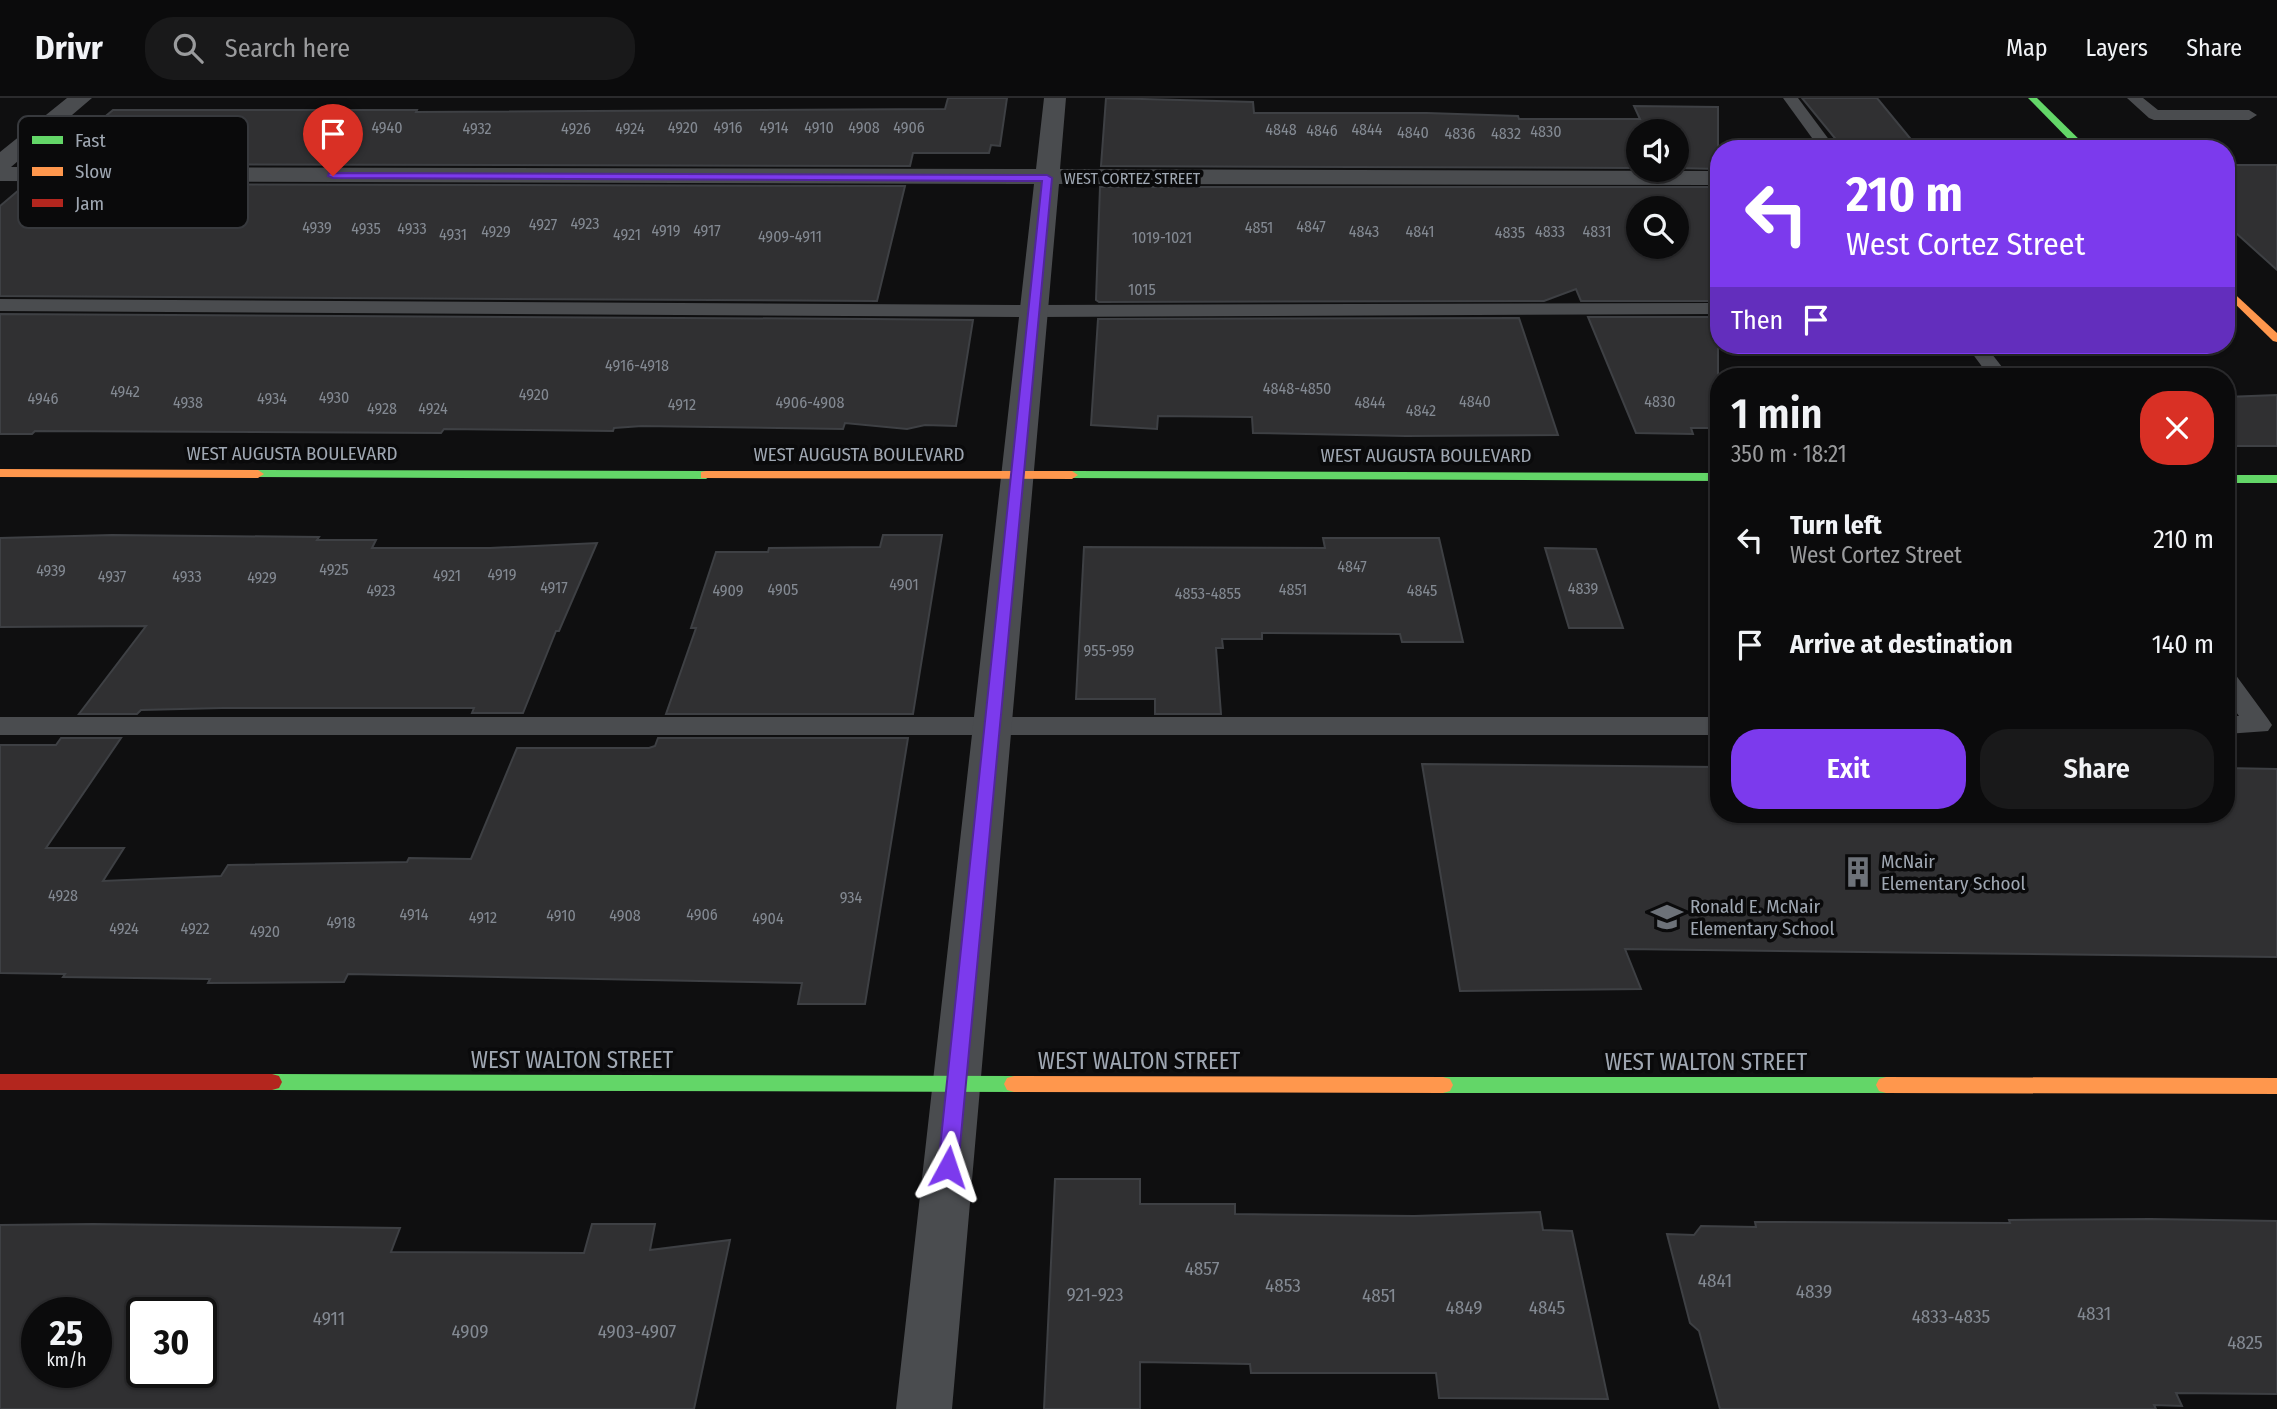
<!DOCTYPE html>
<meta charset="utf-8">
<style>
body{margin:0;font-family:"Fira Sans Condensed",sans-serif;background:#19191a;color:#f1f3f6;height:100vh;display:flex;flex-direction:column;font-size:26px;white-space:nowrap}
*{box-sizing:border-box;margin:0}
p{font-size:23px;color:#9a9b9d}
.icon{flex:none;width:38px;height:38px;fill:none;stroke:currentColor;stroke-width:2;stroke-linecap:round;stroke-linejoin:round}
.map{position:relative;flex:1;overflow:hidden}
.sheet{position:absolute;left:1710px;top:270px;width:525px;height:455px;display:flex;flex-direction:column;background:#0b0b0c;border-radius:28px;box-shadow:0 2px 5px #0004,0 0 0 2px #2b2b2d}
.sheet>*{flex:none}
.banner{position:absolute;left:1710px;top:42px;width:525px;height:214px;border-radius:28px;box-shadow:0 2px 5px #0004,0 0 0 2px #2b2b2d;background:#7c3aed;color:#fff;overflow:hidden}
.buttons{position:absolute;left:1626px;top:21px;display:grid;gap:14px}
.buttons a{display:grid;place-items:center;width:63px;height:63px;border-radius:50%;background:#0b0b0c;box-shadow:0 2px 5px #0004,0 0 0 2px #2b2b2d;font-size:35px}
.speed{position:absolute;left:21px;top:1199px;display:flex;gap:14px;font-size:35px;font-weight:700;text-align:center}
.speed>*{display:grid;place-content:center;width:91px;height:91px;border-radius:50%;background:#0b0b0c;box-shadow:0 2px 5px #0004,0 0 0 2px #2b2b2d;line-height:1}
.speed small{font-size:18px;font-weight:400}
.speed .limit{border:4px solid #111;border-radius:10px;background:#fff;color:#111}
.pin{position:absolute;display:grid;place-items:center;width:60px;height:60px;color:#fff;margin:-72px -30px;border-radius:50% 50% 50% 0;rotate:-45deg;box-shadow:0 0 7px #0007}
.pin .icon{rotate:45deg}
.me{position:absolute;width:77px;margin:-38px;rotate:5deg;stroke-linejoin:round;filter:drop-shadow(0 0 5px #0008)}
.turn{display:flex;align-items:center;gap:24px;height:147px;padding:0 21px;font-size:32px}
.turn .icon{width:91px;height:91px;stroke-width:2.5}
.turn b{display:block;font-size:49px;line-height:60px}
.then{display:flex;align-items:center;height:66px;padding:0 21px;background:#0003;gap:14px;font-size:26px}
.round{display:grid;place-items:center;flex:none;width:74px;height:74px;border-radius:28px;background:#19191a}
.summary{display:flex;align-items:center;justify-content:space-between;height:119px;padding:0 21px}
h1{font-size:42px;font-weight:600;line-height:52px}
.button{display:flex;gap:14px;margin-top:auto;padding:14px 21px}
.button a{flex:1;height:80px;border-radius:28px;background:#7c3aed;color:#fff;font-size:28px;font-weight:600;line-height:80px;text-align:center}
.button a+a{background:#19191a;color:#f1f3f6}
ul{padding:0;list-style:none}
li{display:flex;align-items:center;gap:21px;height:105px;padding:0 21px}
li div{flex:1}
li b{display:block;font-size:26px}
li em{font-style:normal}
header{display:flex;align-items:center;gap:42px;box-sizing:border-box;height:98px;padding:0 35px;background:#0b0b0c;border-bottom:2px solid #2b2b2d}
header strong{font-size:33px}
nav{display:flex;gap:38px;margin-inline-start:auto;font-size:24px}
.search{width:490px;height:63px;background:#19191a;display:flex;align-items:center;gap:18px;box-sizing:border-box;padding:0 24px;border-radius:28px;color:#9a9b9d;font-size:26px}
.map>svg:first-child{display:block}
.building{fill:#303032;stroke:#3e4044;stroke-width:2;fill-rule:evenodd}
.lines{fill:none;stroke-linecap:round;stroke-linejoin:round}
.lane{fill:#4a4c4f;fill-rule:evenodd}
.street{fill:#4a4c4f;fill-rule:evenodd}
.fast{fill:#63d668;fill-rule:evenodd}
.slow{fill:#ff974d;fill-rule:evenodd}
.jam{fill:#b3261e;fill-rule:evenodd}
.route{fill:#7c3aed;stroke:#51269a;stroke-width:2}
.labels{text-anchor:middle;stroke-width:7;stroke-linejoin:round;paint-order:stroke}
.number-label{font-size:16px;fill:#838992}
.far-street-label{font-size:16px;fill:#9fa7b2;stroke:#0a0a0b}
.street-label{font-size:19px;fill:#9fa7b2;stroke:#0a0a0b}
.poi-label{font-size:19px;fill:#9fa7b2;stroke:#0a0a0b;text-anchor:start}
.near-number-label{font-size:19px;fill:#838992}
.near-street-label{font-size:23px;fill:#9fa7b2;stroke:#0a0a0b}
.key{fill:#0a0a0b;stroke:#37393d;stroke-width:2}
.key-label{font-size:19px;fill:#9fa7b2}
</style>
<header>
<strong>Drivr</strong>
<div class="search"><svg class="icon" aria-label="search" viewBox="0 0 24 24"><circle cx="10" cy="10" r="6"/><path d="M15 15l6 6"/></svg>Search here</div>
<nav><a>Map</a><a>Layers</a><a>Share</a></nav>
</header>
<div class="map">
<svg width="2277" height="1311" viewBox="0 0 2277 1311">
<rect width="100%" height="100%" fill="#0f0f10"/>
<g class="building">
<path d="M948,0H1007L1000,48L991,47L989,55H913L910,68L48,66L113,12H417L416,14L945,11Z"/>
<path d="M1106,0L1253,4L1254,15H1427L1518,18L1519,21H1640L1634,8L1718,9V71L1676,70V33H1638V70L1101,68Z"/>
<path d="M1802,0H1877L1914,45L1838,44Z"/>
<path d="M2226,67H2277V172L2226,126Z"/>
<path d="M26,86L905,88L877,203L0,198V108Z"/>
<path d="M1100,89H1718V203H1581L1576,191L1544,203L1099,204L1096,202ZM1638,110H1676V149H1638Z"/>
<path d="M0,216L872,221L973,222L956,328L925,327L907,331L845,325L843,331L642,328L614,330L613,333L444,331L441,335L35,333L32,336H0Z"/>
<path d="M1718,219V330H1691L1693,336L1636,335L1588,219Z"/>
<path d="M1519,220L1558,337L1406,338L1253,335L1252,319L1158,318L1157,331L1091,327L1098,221Z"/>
<path d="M2277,297V348H2226V299Z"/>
<path d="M112,437L319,439L317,442H376L372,450H490L597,445L559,533H556L523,615H472L474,610H222L141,612L137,616H79L146,528L0,529V440Z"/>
<path d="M883,437H942L913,616H666L696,530H691L716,454H768L769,450L880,449Z"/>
<path d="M1323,440H1439L1463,544H1402L1400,536L1262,535V541H1222L1223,550H1216L1221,616H1155V601H1076L1084,449L1325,450Z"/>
<path d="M1545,450L1596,451L1623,530H1569Z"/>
<path d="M61,640H121L46,750H124L103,783L221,778L228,767L407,764L409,760L471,761L517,650H649L655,648L658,640H908L865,906H798L802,885L348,876L344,884L208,885L210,881L63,879L65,876L0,875V647H56Z"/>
<path d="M1422,666L1718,669V716H2226V670L2277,671V859L1625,851L1641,891L1460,893Z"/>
<path d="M1055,1081H1140V1106H1235V1116L1414,1118L1540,1114L1543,1132L1572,1133L1608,1301L1439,1300L1436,1275H1251L1250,1266L1140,1264V1311H1044Z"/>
<path d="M2151,1121L2277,1123V1296L2176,1295L2182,1308L2154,1307L2156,1311H1720L1699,1233L1690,1225L1667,1136L1694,1137L1701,1128L1756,1129L1755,1124L2010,1125L2009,1122Z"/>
<path d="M93,1126L400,1130L391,1154L584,1155L592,1126H655L650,1152L730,1142L694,1311H0V1127ZM37,1214H96V1274H37ZM142,1214H201V1274H142Z"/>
</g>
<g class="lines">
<g class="lane">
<path d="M1783,0H1798L1836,51H1820Z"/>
<path d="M2127,0H2143L2158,12H2249L2257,17L2249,22H2154L2149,20Z"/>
<path d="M0,201L1034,207L1718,205V216L1034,219L0,213Z"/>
<path d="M1966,247H1985L2009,278H1989Z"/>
<path d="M2226,574L2235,576L2268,621L2272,627L2268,633L2226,636V618H2239L2226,600Z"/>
<rect x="0" y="619" width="1718" height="18"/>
</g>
<path class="street" d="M67,0H92L11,69L1036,71L1044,0H1066L1060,71L1718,73V87L1059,86L952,1311H896L1034,86L0,83V54Z"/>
<g class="fast">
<path d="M2028,0H2037L2089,51H2078Z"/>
<path d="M258,372L706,373L712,377L706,381L253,379V373Z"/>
<path d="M1072,373L1718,375V383L1067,380L1066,377Z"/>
<rect x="2226" y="377" width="51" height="8"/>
<path d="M272,976L1014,978L1021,980L1024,986L1021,992L1014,994L272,992L265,990L262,984L265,978Z"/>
<path d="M1443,979H1886L1893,981L1896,987L1893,993L1886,995H1443L1436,993L1433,987L1436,981Z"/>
</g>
<g class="slow">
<path d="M2226,188L2277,235V244L2273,243L2226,197Z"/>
<path d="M0,371L258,372L264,376L258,380L0,379Z"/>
<path d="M706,373H1072L1078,377L1072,381L701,380V374Z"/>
<path d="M1014,978L1443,979L1450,981L1453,987L1450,993L1443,995L1014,994L1007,992L1004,986L1007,980Z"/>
<path d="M1886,979L2277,980V996L1886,995L1879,993L1876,987L1879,981Z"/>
</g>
<path class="jam" d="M0,976H272L279,978L282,984L279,990L272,992H0Z"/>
</g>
<path class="route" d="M329,75L1047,77L1052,80L958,1069L955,1075L948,1077L941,1075L938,1069L1042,83L333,80L328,78Z"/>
<defs>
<symbol id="building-bare" viewBox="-9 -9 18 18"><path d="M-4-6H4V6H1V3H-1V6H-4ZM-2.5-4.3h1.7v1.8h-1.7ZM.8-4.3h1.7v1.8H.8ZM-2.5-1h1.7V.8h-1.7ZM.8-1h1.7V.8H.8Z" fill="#6d7279" stroke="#0a0a0b" stroke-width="2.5" paint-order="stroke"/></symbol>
<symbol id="school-bare" viewBox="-9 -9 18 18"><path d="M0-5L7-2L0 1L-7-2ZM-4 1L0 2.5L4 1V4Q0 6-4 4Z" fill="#6d7279" stroke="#0a0a0b" stroke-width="2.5" paint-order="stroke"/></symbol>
</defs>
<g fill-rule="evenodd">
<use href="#building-bare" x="1836" y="752" width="44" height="44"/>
<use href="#school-bare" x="1645" y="797" width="44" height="44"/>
</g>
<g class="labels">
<g class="number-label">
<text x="387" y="35">4940</text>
<text x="683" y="35">4920</text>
<text x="728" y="35">4916</text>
<text x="774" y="35">4914</text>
<text x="819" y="35">4910</text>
<text x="864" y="35">4908</text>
<text x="909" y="35">4906</text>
<text x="477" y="36">4932</text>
<text x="576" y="36">4926</text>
<text x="630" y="36">4924</text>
<text x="1281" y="37">4848</text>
<text x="1367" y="37">4844</text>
<text x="1322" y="38">4846</text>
<text x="1546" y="39">4830</text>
<text x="1413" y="40">4840</text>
<text x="1460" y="41">4836</text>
<text x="1506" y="41">4832</text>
<text x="585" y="131">4923</text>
<text x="543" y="132">4927</text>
<text x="1311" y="134">4847</text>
<text x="317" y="135">4939</text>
<text x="1259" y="135">4851</text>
<text x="366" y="136">4935</text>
<text x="412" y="136">4933</text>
<text x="666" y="138">4919</text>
<text x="707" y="138">4917</text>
<text x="496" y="139">4929</text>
<text x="1364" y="139">4843</text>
<text x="1420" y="139">4841</text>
<text x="1550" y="139">4833</text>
<text x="1597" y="139">4831</text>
<text x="1510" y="140">4835</text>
<text x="453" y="142">4931</text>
<text x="627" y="142">4921</text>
<text x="790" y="144">4909-4911</text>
<text x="1162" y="145">1019-1021</text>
<text x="1142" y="197">1015</text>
<text x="637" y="273">4916-4918</text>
<text x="1297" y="296">4848-4850</text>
<text x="125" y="299">4942</text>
<text x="534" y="302">4920</text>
<text x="334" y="305">4930</text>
<text x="43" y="306">4946</text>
<text x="272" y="306">4934</text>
<text x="1475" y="309">4840</text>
<text x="1660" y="309">4830</text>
<text x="188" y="310">4938</text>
<text x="810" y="310">4906-4908</text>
<text x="1370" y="310">4844</text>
<text x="682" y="312">4912</text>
<text x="382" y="316">4928</text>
<text x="433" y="316">4924</text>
<text x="1421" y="318">4842</text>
<text x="1352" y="474">4847</text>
<text x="334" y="477">4925</text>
<text x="51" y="478">4939</text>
<text x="502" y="482">4919</text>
<text x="447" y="483">4921</text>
<text x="112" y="484">4937</text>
<text x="187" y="484">4933</text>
<text x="262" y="485">4929</text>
<text x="904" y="492">4901</text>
<text x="554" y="495">4917</text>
<text x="1583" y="496">4839</text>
<text x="783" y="497">4905</text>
<text x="1293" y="497">4851</text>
<text x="381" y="498">4923</text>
<text x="728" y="498">4909</text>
<text x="1422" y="498">4845</text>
<text x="1208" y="501">4853-4855</text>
<text x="1109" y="558">955-959</text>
<text x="63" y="803">4928</text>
<text x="851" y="805">934</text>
<text x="414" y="822">4914</text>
<text x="702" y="822">4906</text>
<text x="561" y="823">4910</text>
<text x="625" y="823">4908</text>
<text x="483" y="825">4912</text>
<text x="768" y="826">4904</text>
<text x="341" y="830">4918</text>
<text x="124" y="836">4924</text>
<text x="195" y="836">4922</text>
<text x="265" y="839">4920</text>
</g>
<g class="far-street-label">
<text x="1132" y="86">WEST CORTEZ STREET</text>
</g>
<g class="street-label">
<text x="292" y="362">WEST AUGUSTA BOULEVARD</text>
<text x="859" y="363">WEST AUGUSTA BOULEVARD</text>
<text x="1426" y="364">WEST AUGUSTA BOULEVARD</text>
</g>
<g class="poi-label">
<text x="1881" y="770">McNair<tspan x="1881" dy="22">Elementary School</tspan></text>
<text x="1690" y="815">Ronald E. McNair<tspan x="1690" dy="22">Elementary School</tspan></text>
</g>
<g class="near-number-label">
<text x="1202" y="1177">4857</text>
<text x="1715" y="1189">4841</text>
<text x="1283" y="1194">4853</text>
<text x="1814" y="1200">4839</text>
<text x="1095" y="1203">921-923</text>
<text x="1379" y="1204">4851</text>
<text x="1464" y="1216">4849</text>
<text x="1547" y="1216">4845</text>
<text x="2094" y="1222">4831</text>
<text x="1951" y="1225">4833-4835</text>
<text x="329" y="1227">4911</text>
<text x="470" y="1240">4909</text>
<text x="637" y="1240">4903-4907</text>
<text x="2245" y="1251">4825</text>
</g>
<g class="near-street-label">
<text x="572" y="970">WEST WALTON STREET</text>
<text x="1139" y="971">WEST WALTON STREET</text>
<text x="1706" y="972">WEST WALTON STREET</text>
</g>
</g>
<rect x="18" y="18" width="230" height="112" rx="10" class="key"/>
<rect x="32" y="38" width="31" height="8" fill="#63d668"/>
<rect x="32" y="69" width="31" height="9" fill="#ff974d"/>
<rect x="32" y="101" width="31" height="8" fill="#b3261e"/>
<g class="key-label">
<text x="75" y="49">Fast</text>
<text x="75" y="80">Slow</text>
<text x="75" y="112">Jam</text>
</g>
</svg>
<div class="buttons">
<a><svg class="icon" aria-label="sound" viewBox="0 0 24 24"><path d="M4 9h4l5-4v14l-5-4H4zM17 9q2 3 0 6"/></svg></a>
<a><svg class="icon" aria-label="search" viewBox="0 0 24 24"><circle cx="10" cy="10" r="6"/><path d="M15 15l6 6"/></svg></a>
</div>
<div class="speed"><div>25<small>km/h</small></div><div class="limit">30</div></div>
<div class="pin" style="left:333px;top:78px;background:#d93025"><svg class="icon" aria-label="arrive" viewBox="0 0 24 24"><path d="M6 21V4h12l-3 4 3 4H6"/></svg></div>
<svg class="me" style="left:948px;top:1069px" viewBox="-20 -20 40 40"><path d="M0-17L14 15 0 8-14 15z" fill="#7c3aed" stroke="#fff" stroke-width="4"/></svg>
<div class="banner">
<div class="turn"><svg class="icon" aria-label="left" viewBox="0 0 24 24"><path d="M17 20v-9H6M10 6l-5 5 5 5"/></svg><div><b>210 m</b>West Cortez Street</div></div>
<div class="then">Then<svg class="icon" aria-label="arrive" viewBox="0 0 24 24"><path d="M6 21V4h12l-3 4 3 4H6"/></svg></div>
</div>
<section class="sheet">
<div class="summary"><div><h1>1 min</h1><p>350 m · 18:21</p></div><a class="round" style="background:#d93025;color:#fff"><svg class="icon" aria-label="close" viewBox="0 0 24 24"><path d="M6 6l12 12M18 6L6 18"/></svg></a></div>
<ul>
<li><svg class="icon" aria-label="left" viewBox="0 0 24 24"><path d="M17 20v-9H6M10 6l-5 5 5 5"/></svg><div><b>Turn left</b><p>West Cortez Street</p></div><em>210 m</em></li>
<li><svg class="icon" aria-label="arrive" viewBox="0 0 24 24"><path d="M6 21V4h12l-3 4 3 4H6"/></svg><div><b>Arrive at destination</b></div><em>140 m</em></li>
</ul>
<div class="button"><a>Exit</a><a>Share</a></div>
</section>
</div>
